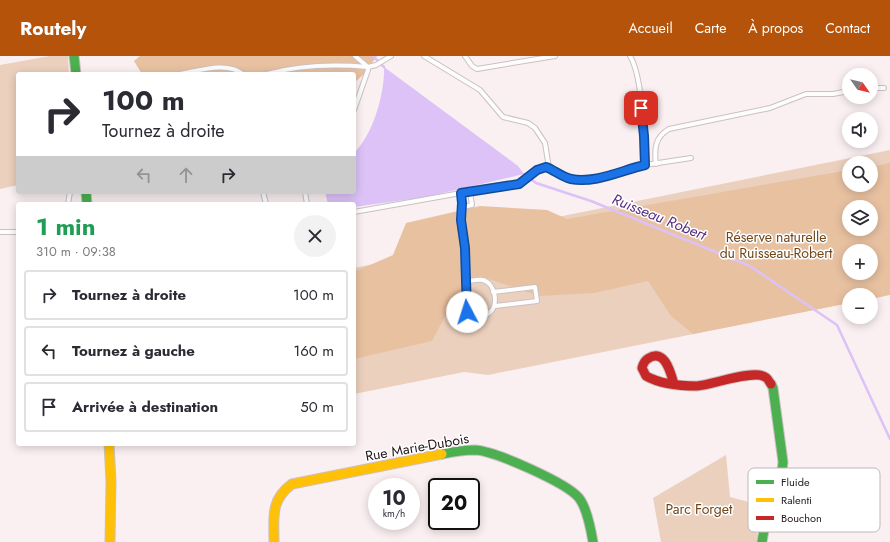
<!DOCTYPE html>
<html lang="fr">
<meta charset="utf-8">
<style>
body{margin:0;font-family:Jost,sans-serif;background:#f2f2f3;color:#2b2b33;height:100vh;display:flex;flex-direction:column;font-size:15px;white-space:nowrap}
*{box-sizing:border-box;margin:0}
p{font-size:13px;color:#7c7c81}
.icon{flex:none;width:22px;height:22px;fill:none;stroke:currentColor;stroke-width:2;stroke-linecap:round;stroke-linejoin:round}
.map{position:relative;flex:1;overflow:hidden}
.details{position:absolute;left:16px;top:146px;width:340px;height:244px;display:flex;flex-direction:column;background:#fff;border-radius:4px;box-shadow:0 2px 10px #0003}
.details>*{flex:none}
.hud{position:absolute;left:16px;top:16px;width:340px;height:122px;border-radius:4px;box-shadow:0 2px 10px #0003;background:#fff;color:#2b2b33;overflow:hidden}
.needle{width:26px;rotate:124deg}
.fabs{position:absolute;left:842px;top:12px;display:grid;gap:8px}
.fabs a{display:grid;place-items:center;width:36px;height:36px;border-radius:50%;background:#fff;box-shadow:0 2px 10px #0003;font-size:20px}
.speed{position:absolute;left:368px;top:422px;display:flex;gap:8px;font-size:20px;font-weight:700;text-align:center}
.speed>*{display:grid;place-content:center;width:52px;height:52px;border-radius:50%;background:#fff;box-shadow:0 2px 10px #0003;line-height:1}
.speed small{font-size:10px;font-weight:400}
.speed .limit{border:2px solid #111;border-radius:6px;background:#fff;color:#111}
.pin{position:absolute;display:grid;place-items:center;width:34px;height:34px;color:#fff;margin:-17px;border-radius:8px;box-shadow:0 2px 6px #0006}
.me{position:absolute;width:44px;margin:-22px;rotate:355deg;stroke-linejoin:round;filter:drop-shadow(0 0 3px #0008)}
.turn{display:flex;align-items:center;gap:14px;height:84px;padding:0 20px;font-size:18px}
.turn .icon{width:52px;height:52px;stroke-width:2.5}
.turn b{display:block;font-size:28px;line-height:34px}
.lanes{display:flex;align-items:center;height:38px;padding:0 20px;background:#0003;justify-content:center;gap:20px;direction:ltr}
.lanes .off{opacity:.35}
.round{display:grid;place-items:center;flex:none;width:42px;height:42px;border-radius:21px;background:#f2f2f3}
.overview{display:flex;align-items:center;justify-content:space-between;height:68px;padding:0 20px}
h1{font-size:24px;font-weight:700;line-height:30px;color:#1e9e55}
ul{padding:0;list-style:none}
li{display:flex;align-items:center;gap:12px;height:50px;margin:0 8px 6px;padding:0 12px;border:2px solid #e1e1e2;border-radius:4px}
li div{flex:1}
li b{display:block;font-size:15px}
li em{font-style:normal}
header{display:flex;align-items:center;gap:24px;box-sizing:border-box;height:56px;padding:0 20px;background:#b45309;color:#fff}
header strong{font-size:19px}
nav{display:flex;gap:22px;margin-inline-start:auto;font-size:14px}
.map>svg:first-child{display:block}
.green{fill:#ebd0bd;fill-rule:evenodd}
.forest{fill:#e8c1a1;fill-rule:evenodd}
.water{fill:#dcc2f7}
.lines{fill:none;stroke-linecap:round;stroke-linejoin:round}
.stream{stroke:#dcc2f7;stroke-width:2.5}
.lane-casing{stroke:#cbc0c2;stroke-width:6}
.fast-casing{stroke:#cbc0c2;stroke-width:11}
.slow-casing{stroke:#cbc0c2;stroke-width:11}
.jam-casing{stroke:#cbc0c2;stroke-width:11}
.lane{stroke:#fefdfd;stroke-width:4}
.fast{stroke:#4caf50;stroke-width:9}
.slow{stroke:#ffc107;stroke-width:9}
.jam{stroke:#c62828;stroke-width:9}
.route-casing{stroke:#114b97;stroke-width:10}
.route{stroke:#1a73e8;stroke-width:7}
.labels{text-anchor:middle;stroke-width:3;stroke-linejoin:round;paint-order:stroke}
.park-label{font-size:14px;fill:#704619;stroke:#fff}
.street-label{font-size:14px;fill:#23171a;stroke:#fff}
.water-label{font-size:15px;font-style:italic;fill:#572d82;stroke:#fff}
.key{fill:#fff;stroke:#bdb9ba;stroke-width:1}
.key-label{font-size:11px;fill:#23171a}
</style>
<header>
<strong>Routely</strong>
<nav><a>Accueil</a><a>Carte</a><a>À propos</a><a>Contact</a></nav>
</header>
<div class="map">
<svg width="890" height="486" viewBox="0 0 890 486">
<rect width="100%" height="100%" fill="#faeff1"/>
<g class="green">
<path d="M50,0H68L69,18H18V129L0,133V9Z"/>
<path d="M890,94V239H849V247L488,319L464,316L354,338V212L505,181L503,172ZM849,107H871V129H849ZM849,151H871V173H849ZM849,195H871V217H849Z"/>
<path d="M726,399L730,441L764,450L757,473L758,486H661L653,442Z"/>
</g>
<g class="forest">
<path d="M140,0H377L364,18L354,27V18H142L134,5Z"/>
<path d="M890,107V239L871,243V239H849V247L693,278L671,260L648,225L594,237L539,240L480,220L453,245L432,285L354,303V216L393,199L406,167L480,150L547,154L567,163L849,114V129H871V111ZM849,151H871V173H849ZM849,195H871V217H849Z"/>
</g>
<path class="water" d="M384,11L518,110L524,118L426,141L354,151V148H328L325,136H354V97C373,79 385,37 384,11Z"/>
<g class="lines">
<g class="stream">
<path d="M373,0L384,11"/>
<path d="M524,118L536,127L591,145L750,210L837,269L890,383"/>
</g>
<defs>
<g id="lane">
<path d="M424,0L480,34L503,61L528,67L535,72L545,87L549,112"/>
<path d="M465,0L472,10L477,13L555,0"/>
<path d="M180,18C199,15 226,5 243,18"/>
<path d="M267,18C300,9 334,8 368,11L376,9L391,0"/>
<path d="M871,32H884"/>
<path d="M354,54L368,14V11L355,0"/>
<path d="M656,108C654,93 655,81 669,73L770,52L806,38H833L849,35"/>
<path d="M645,109L691,102"/>
<path d="M263,136L266,148"/>
<path d="M305,136L307,148"/>
<path d="M461,137C463,148 461,154 461,164C462,173 464,182 465,191C466,204 465,216 465,228C465,236 464,248 467,255C471,264 482,262 489,257C499,250 496,228 483,224C478,223 471,225 465,226"/>
<path d="M68,148L70,136"/>
<path d="M463,151L472,149L470,135"/>
<path d="M354,156L489,132L515,128L521,127L537,114L546,111C554,115 562,121 571,123C595,128 622,114 645,109C644,83 643,21 630,0"/>
<path d="M0,176H18"/>
<path d="M493,236L535,231L537,245L495,250"/>
<path d="M451,254L466,251"/>
</g>
<g id="fast">
<path d="M74,0L76,18"/>
<path d="M86,136L87,148"/>
<path d="M442,398C452,396 464,394 475,394C495,395 567,427 579,442C587,452 591,474 593,486"/>
<path d="M762,486C765,458 781,434 783,406L773,332L771,328"/>
</g>
<g id="slow">
<path d="M109,388L111,425L110,486"/>
<path d="M274,486C274,462 270,444 292,428L442,398"/>
</g>
<path id="jam" d="M674,328C671,318 665,292 649,302C645,304 643,308 642,312L646,320C660,328 681,330 697,330C712,329 754,313 765,321C768,322 769,326 771,328"/>
</defs>
<use href="#lane" class="lane-casing"/>
<use href="#fast" class="fast-casing"/>
<use href="#slow" class="slow-casing"/>
<use href="#jam" class="jam-casing"/>
<use href="#lane" class="lane"/>
<use href="#fast" class="fast"/>
<use href="#slow" class="slow"/>
<use href="#jam" class="jam"/>
</g>
<g class="lines">
<defs>
<path id="route" d="M467,256L465,192L461,164L462,147L461,137L519,128L537,114L546,111C554,114 562,121 571,123C595,128 622,114 645,109L644,80L641,52"/>
</defs>
<use href="#route" class="route-casing"/>
<use href="#route" class="route"/>
</g>
<g class="labels">
<g class="park-label">
<text x="776" y="186">Réserve naturelle<tspan x="776" dy="16">du Ruisseau-Robert</tspan></text>
<text x="699" y="458">Parc Forget</text>
</g>
<g class="street-label">
<text transform="translate(417 391) rotate(-10)" y="5">Rue Marie-Dubois</text>
</g>
<g class="water-label">
<text transform="translate(659 161) rotate(22)" y="5">Ruisseau Robert</text>
</g>
</g>
<rect x="748" y="412" width="132" height="64" rx="6" class="key"/>
<rect x="756" y="424" width="18" height="4" fill="#4caf50"/>
<rect x="756" y="442" width="18" height="4" fill="#ffc107"/>
<rect x="756" y="460" width="18" height="4" fill="#c62828"/>
<g class="key-label">
<text x="781" y="430">Fluide</text>
<text x="781" y="448">Ralenti</text>
<text x="781" y="466">Bouchon</text>
</g>
</svg>
<div class="fabs">
<a><svg class="needle" viewBox="-14 -14 28 28"><path d="M0-13l5 13h-10z" fill="#e53935"/><path d="M0 13l5-13h-10z" fill="#7c7c81"/></svg></a>
<a><svg class="icon" aria-label="sound" viewBox="0 0 24 24"><path d="M4 9h4l5-4v14l-5-4H4zM17 9q2 3 0 6"/></svg></a>
<a><svg class="icon" aria-label="search" viewBox="0 0 24 24"><circle cx="10" cy="10" r="6"/><path d="M15 15l6 6"/></svg></a>
<a><svg class="icon" aria-label="layers" viewBox="0 0 24 24"><path d="M12 4l9 5-9 5-9-5zM3 14l9 5 9-5"/></svg></a>
<a>+</a>
<a>−</a>
</div>
<div class="speed"><div>10<small>km/h</small></div><div class="limit">20</div></div>
<div class="pin" style="left:641px;top:52px;background:#d93025"><svg class="icon" aria-label="arrive" viewBox="0 0 24 24"><path d="M6 21V4h12l-3 4 3 4H6"/></svg></div>
<svg class="me" style="left:467px;top:256px" viewBox="-20 -20 40 40"><circle r="19" fill="#fff"/><path d="M0-13L10 11 0 6-10 11z" fill="#1a73e8"/></svg>
<div class="hud">
<div class="turn"><svg class="icon" aria-label="right" viewBox="0 0 24 24"><path d="M7 20v-9h11M14 6l5 5-5 5"/></svg><div><b>100 m</b>Tournez à droite</div></div>
<div class="lanes"><svg class="icon off" aria-label="left" viewBox="0 0 24 24"><path d="M17 20v-9H6M10 6l-5 5 5 5"/></svg><svg class="icon off" aria-label="ahead" viewBox="0 0 24 24"><path d="M12 20V5M6 11l6-6 6 6"/></svg><svg class="icon" aria-label="right" viewBox="0 0 24 24"><path d="M7 20v-9h11M14 6l5 5-5 5"/></svg></div>
</div>
<section class="details">
<div class="overview"><div><h1>1 min</h1><p>310 m · 09:38</p></div><a class="round"><svg class="icon" aria-label="close" viewBox="0 0 24 24"><path d="M6 6l12 12M18 6L6 18"/></svg></a></div>
<ul>
<li><svg class="icon" aria-label="right" viewBox="0 0 24 24"><path d="M7 20v-9h11M14 6l5 5-5 5"/></svg><div><b>Tournez à droite</b></div><em>100 m</em></li>
<li><svg class="icon" aria-label="left" viewBox="0 0 24 24"><path d="M17 20v-9H6M10 6l-5 5 5 5"/></svg><div><b>Tournez à gauche</b></div><em>160 m</em></li>
<li><svg class="icon" aria-label="arrive" viewBox="0 0 24 24"><path d="M6 21V4h12l-3 4 3 4H6"/></svg><div><b>Arrivée à destination</b></div><em>50 m</em></li>
</ul>
</section>
</div>
